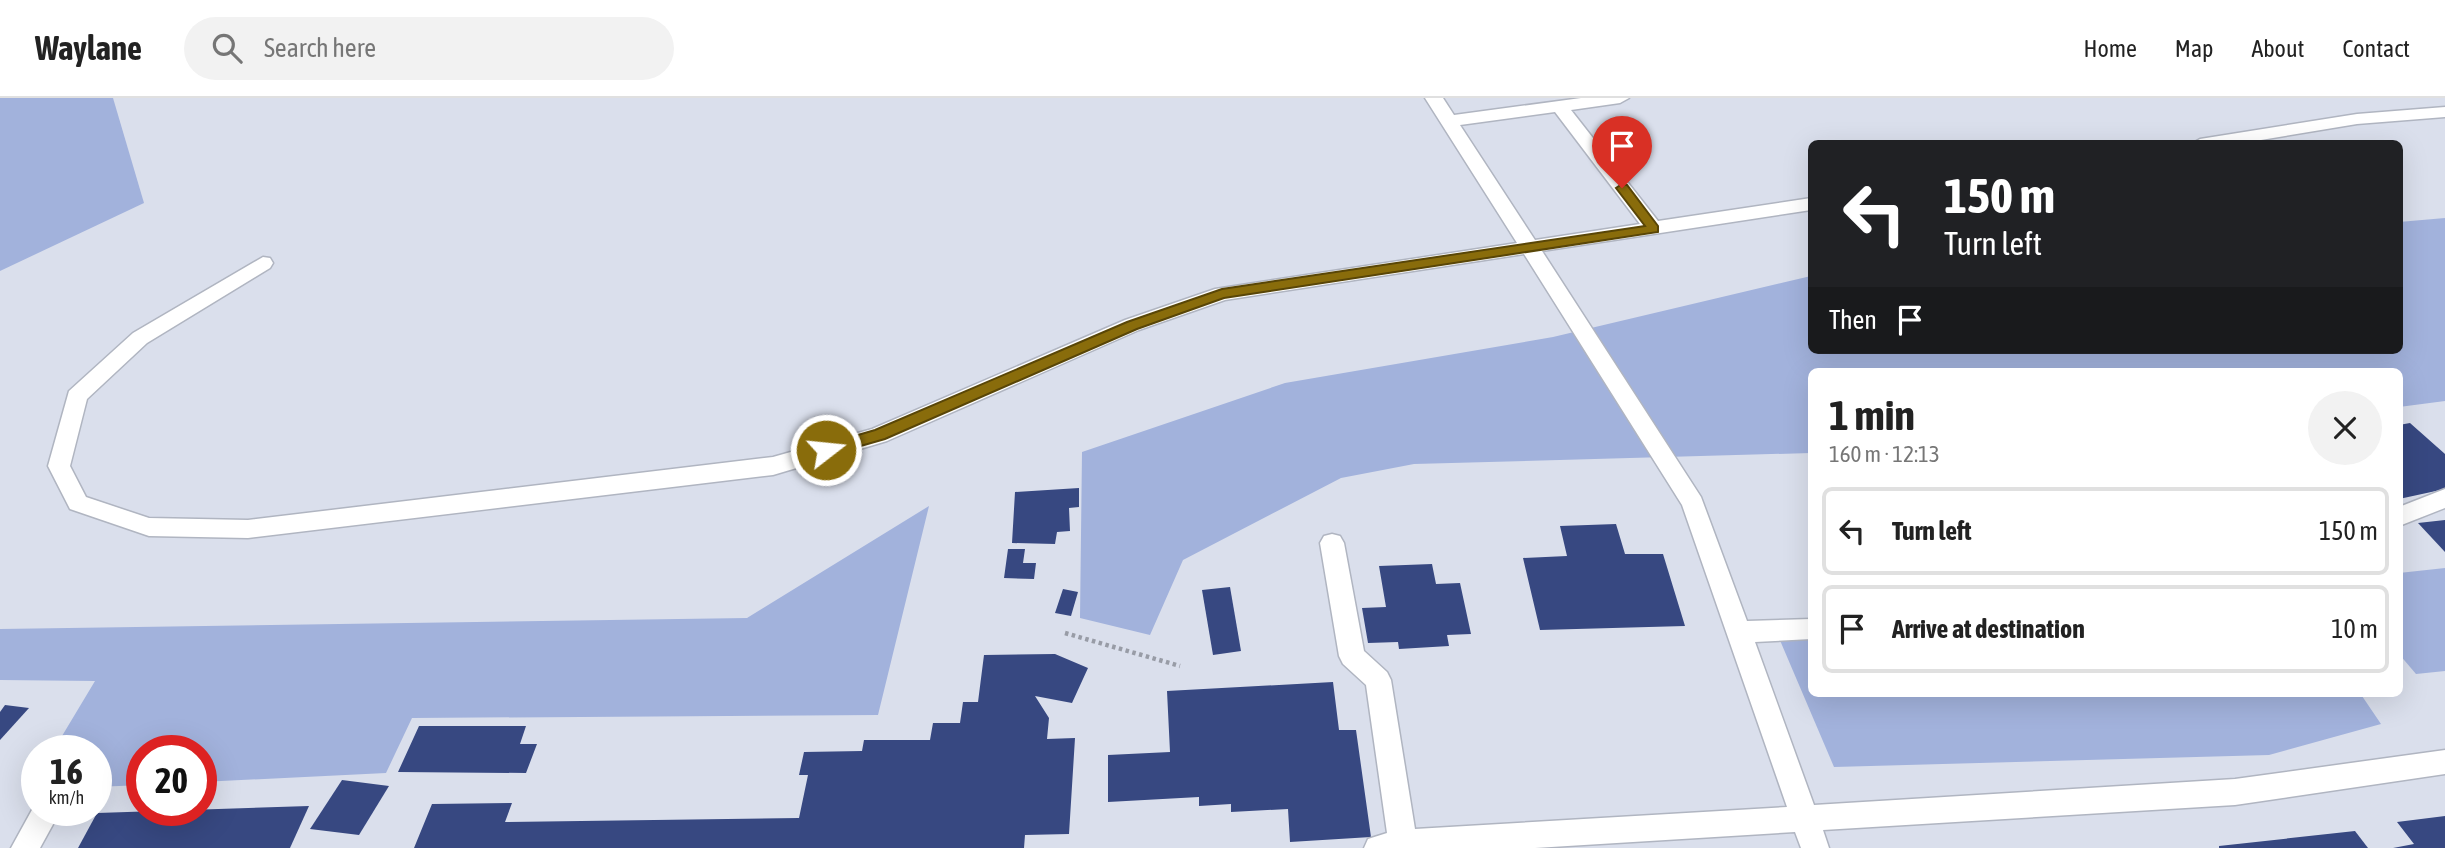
<!DOCTYPE html>
<meta charset="utf-8">
<style>
body{margin:0;font-family:"Asap Condensed",sans-serif;background:#f2f2f2;color:#222;height:100vh;display:flex;flex-direction:column;font-size:26px;white-space:nowrap}
*{box-sizing:border-box;margin:0}
p{font-size:23px;color:#767676}
.icon{flex:none;width:38px;height:38px;fill:none;stroke:currentColor;stroke-width:2;stroke-linecap:round;stroke-linejoin:round}
.map{position:relative;flex:1;overflow:hidden}
.details{position:absolute;left:1808px;top:270px;width:595px;height:329px;display:flex;flex-direction:column;background:#fff;border-radius:10px;box-shadow:0 7px 28px #0002}
.details>*{flex:none}
.banner{position:absolute;left:1808px;top:42px;width:595px;height:214px;border-radius:10px;box-shadow:0 7px 28px #0002;background:#202124;color:#fff;overflow:hidden}
.speed{position:absolute;left:21px;top:637px;display:flex;gap:14px;font-size:35px;font-weight:700;text-align:center}
.speed>*{display:grid;place-content:center;width:91px;height:91px;border-radius:50%;background:#fff;box-shadow:0 7px 28px #0002;line-height:1}
.speed small{font-size:18px;font-weight:400}
.speed .limit{border:10px solid #d22;background:#fff;color:#111}
.pin{position:absolute;display:grid;place-items:center;width:60px;height:60px;color:#fff;margin:-72px -30px;border-radius:50% 50% 50% 0;rotate:-45deg;box-shadow:0 0 7px #0007}
.pin .icon{rotate:45deg}
.me{position:absolute;width:77px;margin:-38px;rotate:74deg;stroke-linejoin:round;filter:drop-shadow(0 0 5px #0008)}
.turn{display:flex;align-items:center;gap:24px;height:147px;padding:0 21px;font-size:32px}
.turn .icon{width:91px;height:91px;stroke-width:2.5}
.turn b{display:block;font-size:49px;line-height:60px}
.then{display:flex;align-items:center;height:66px;padding:0 21px;background:#0003;gap:14px;font-size:26px}
.round{display:grid;place-items:center;flex:none;width:74px;height:74px;border-radius:37px;background:#f2f2f2}
.headline{display:flex;align-items:center;justify-content:space-between;height:119px;padding:0 21px}
h1{font-size:42px;font-weight:700;line-height:52px}
ul{padding:0;list-style:none}
li{display:flex;align-items:center;gap:21px;height:88px;margin:0 14px 10px;padding:0 7px;border:4px solid #e0e0e0;border-radius:10px}
li div{flex:1}
li b{display:block;font-size:26px}
li em{font-style:normal}
header{display:flex;align-items:center;gap:42px;box-sizing:border-box;height:98px;padding:0 35px;background:#fff;border-bottom:2px solid #e0e0e0}
header strong{font-size:33px}
nav{display:flex;gap:38px;margin-inline-start:auto;font-size:24px}
.search{width:490px;height:63px;background:#f2f2f2;display:flex;align-items:center;gap:18px;box-sizing:border-box;padding:0 24px;border-radius:38px;color:#767676;font-size:26px}
.map>svg:first-child{display:block}
.green{fill:#a2b2dc}
.building{fill:#374881}
.lines{fill:none;stroke-linecap:round;stroke-linejoin:round}
.service-casing{stroke:#b0b5c1;stroke-width:3}
.path{stroke:#989ca6;stroke-width:4.5;stroke-dasharray:3.5 3.5;stroke-linecap:butt}
.service{fill:#fff;fill-rule:evenodd}
.route{fill:#896c0b;stroke:#594607;stroke-width:2}
</style>
<header>
<strong>Waylane</strong>
<div class="search"><svg class="icon" aria-label="search" viewBox="0 0 24 24"><circle cx="10" cy="10" r="6"/><path d="M15 15l6 6"/></svg>Search here</div>
<nav><a>Home</a><a>Map</a><a>About</a><a>Contact</a></nav>
</header>
<div class="map">
<svg width="2445" height="750" viewBox="0 0 2445 750">
<rect width="100%" height="100%" fill="#dadfec"/>
<g class="green">
<path d="M0,0H113L144,105L0,173Z"/>
<path d="M2445,120V303L2399,309V273H1811V355L1414,366L1341,380L1183,462L1150,537L1080,520L1082,354L1285,285L1553,239L1811,178V252H2399V124Z"/>
<path d="M929,408L878,617L412,620L386,675L201,684V653H142V687L96,689V653H53L95,583L0,582V531L747,520Z"/>
<path d="M2445,470V573L2416,576L2399,556V475Z"/>
<path d="M1811,538V595H2360L2381,626L2269,657L1834,669L1779,540Z"/>
</g>
<g class="building">
<path d="M2410,325L2445,356V391L2399,401V327Z"/>
<path d="M1079,390V409L1069,410L1070,433L1057,434L1055,446L1012,445L1015,394Z"/>
<path d="M2445,422V454L2418,425Z"/>
<path d="M1616,426L1625,456H1663L1685,528L1540,532L1523,460L1567,458L1560,428Z"/>
<path d="M1008,451H1025L1023,465H1036L1034,481L1004,480Z"/>
<path d="M1432,466L1436,486L1460,485L1471,536L1447,537L1449,548L1399,551L1398,544L1368,545L1362,510L1386,509L1379,468Z"/>
<path d="M1230,489L1241,553L1213,557L1202,492Z"/>
<path d="M1063,491L1078,494L1071,518L1055,515Z"/>
<path d="M1055,556L1088,570L1072,605L1035,598L1049,620L1047,641L1075,640L1069,736L1025,737L1024,750H414L432,706L512,705L505,724L799,720L808,677H799L804,654L862,653L864,642H930L933,625H960L963,604H978L984,557Z"/>
<path d="M1333,584L1339,632H1356L1371,739L1290,744L1288,711L1231,714V706L1199,708V699L1108,704V657L1170,654L1167,593Z"/>
<path d="M5,607L29,610L0,642V614Z"/>
<path d="M419,628H526L520,646H537L526,675L398,674Z"/>
<path d="M342,682L389,688L359,737L310,731Z"/>
<path d="M309,708L290,750H78L97,715Z"/>
<path d="M2445,718V750H2393L2414,746L2397,724Z"/>
<path d="M2355,733L2368,750H2219V748Z"/>
</g>
<g class="lines">
<defs>
<g id="service">
<path d="M1425,0H1443L1454,17L1581,0H1629L1620,5L1571,12L1658,123L1811,100V112L1542,153L1701,399L1747,523L1811,521V541L1755,544L1814,707L2235,681L2445,652V676L2235,707L1823,732L1829,750H1801L1795,734L1535,750H1364L1368,741L1387,735L1366,587L1343,566L1339,558L1320,445L1324,438L1332,436L1340,438L1344,445L1364,553L1387,574L1391,582L1415,731L1787,709L1682,407L1524,156L1225,202L1139,232L887,343L773,377L248,440L149,438L70,411L48,368L69,293L133,235L263,159L270,160L273,165L270,170L147,245L87,301L70,368L86,399L149,420L248,422L773,359L872,331L1125,222L1215,191L1517,145ZM1555,14L1640,126L1535,142L1460,27Z"/>
<path d="M2445,9V19L2357,26L2237,46H2191L2200,41L2357,16Z"/>
<path d="M2445,391V410L2399,428V409Z"/>
<path d="M37,709V712H54L57,719L40,750H11L33,710Z"/>
</g>
</defs>
<use href="#service" class="service-casing"/>
<path class="path" d="M1065,535L1180,568"/>
<use href="#service" class="service"/>
</g>
<path class="route" d="M1622,86L1627,87L1658,128V134L1224,200L1137,231L885,341L826,358L818,352L820,348L875,332L1127,224L1222,191L1645,128L1616,90Z"/>
</svg>
<div class="speed"><div>16<small>km/h</small></div><div class="limit">20</div></div>
<div class="pin" style="left:1622px;top:90px;background:#d93025"><svg class="icon" aria-label="arrive" viewBox="0 0 24 24"><path d="M6 21V4h12l-3 4 3 4H6"/></svg></div>
<svg class="me" style="left:826px;top:352px" viewBox="-20 -20 40 40"><circle r="17" fill="#896c0b" stroke="#fff" stroke-width="3"/><path d="M0-11L8 9 0 5-8 9z" fill="#fff"/></svg>
<div class="banner">
<div class="turn"><svg class="icon" aria-label="left" viewBox="0 0 24 24"><path d="M17 20v-9H6M10 6l-5 5 5 5"/></svg><div><b>150 m</b>Turn left</div></div>
<div class="then">Then<svg class="icon" aria-label="arrive" viewBox="0 0 24 24"><path d="M6 21V4h12l-3 4 3 4H6"/></svg></div>
</div>
<section class="details">
<div class="headline"><div><h1>1 min</h1><p>160 m · 12:13</p></div><a class="round"><svg class="icon" aria-label="close" viewBox="0 0 24 24"><path d="M6 6l12 12M18 6L6 18"/></svg></a></div>
<ul>
<li><svg class="icon" aria-label="left" viewBox="0 0 24 24"><path d="M17 20v-9H6M10 6l-5 5 5 5"/></svg><div><b>Turn left</b></div><em>150 m</em></li>
<li><svg class="icon" aria-label="arrive" viewBox="0 0 24 24"><path d="M6 21V4h12l-3 4 3 4H6"/></svg><div><b>Arrive at destination</b></div><em>10 m</em></li>
</ul>
</section>
</div>
